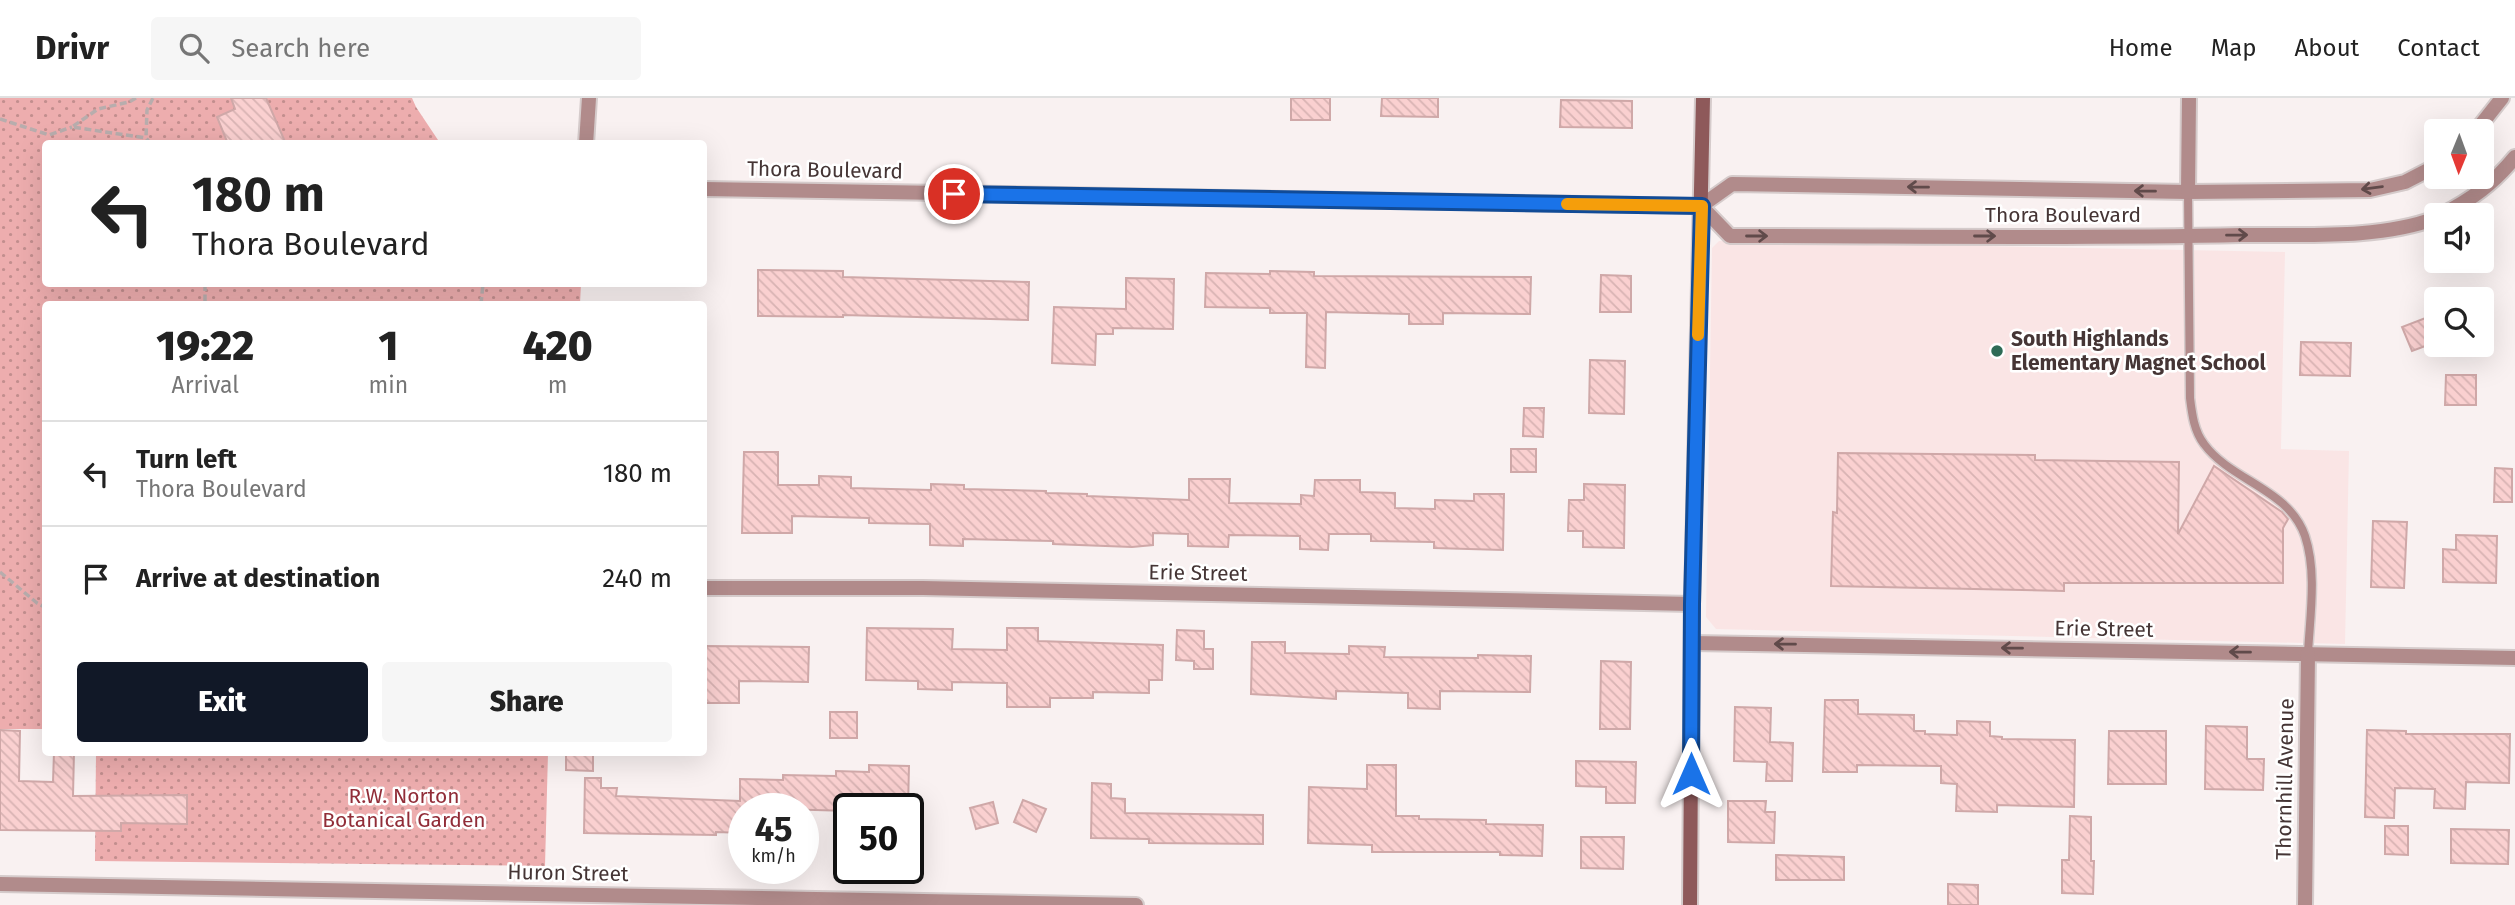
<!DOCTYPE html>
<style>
body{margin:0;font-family:"Fira Sans",sans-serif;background:#f6f6f6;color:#222;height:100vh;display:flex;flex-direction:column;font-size:26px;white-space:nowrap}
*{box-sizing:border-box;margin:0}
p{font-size:23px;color:#767676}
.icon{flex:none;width:38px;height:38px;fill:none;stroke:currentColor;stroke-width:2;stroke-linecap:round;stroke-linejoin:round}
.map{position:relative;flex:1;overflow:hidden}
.side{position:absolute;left:42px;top:203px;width:665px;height:455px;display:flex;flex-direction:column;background:#fff;border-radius:7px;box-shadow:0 7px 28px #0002}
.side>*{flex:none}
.guide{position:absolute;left:42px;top:42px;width:665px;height:147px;border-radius:7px;box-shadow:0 7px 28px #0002;background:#fff;color:#222;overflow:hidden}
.needle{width:46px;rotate:181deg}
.tools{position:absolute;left:2424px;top:21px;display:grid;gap:14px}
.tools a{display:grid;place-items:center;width:70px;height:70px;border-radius:7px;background:#fff;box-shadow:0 7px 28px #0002;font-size:35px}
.speed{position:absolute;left:728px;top:695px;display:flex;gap:14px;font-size:35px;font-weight:700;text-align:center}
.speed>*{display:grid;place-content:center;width:91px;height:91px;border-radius:50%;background:#fff;box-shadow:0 7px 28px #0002;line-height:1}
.speed small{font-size:18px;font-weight:400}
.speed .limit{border:4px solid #111;border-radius:10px;background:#fff;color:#111}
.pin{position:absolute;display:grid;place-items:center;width:60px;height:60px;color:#fff;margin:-30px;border:4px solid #fff;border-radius:50%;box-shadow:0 2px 7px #0007}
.me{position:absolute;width:77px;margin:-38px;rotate:0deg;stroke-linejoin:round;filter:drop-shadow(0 0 5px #0008)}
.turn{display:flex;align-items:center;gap:24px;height:147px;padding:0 35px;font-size:32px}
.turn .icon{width:91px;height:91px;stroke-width:2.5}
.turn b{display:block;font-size:49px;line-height:60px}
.eta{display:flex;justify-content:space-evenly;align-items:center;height:119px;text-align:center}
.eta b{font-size:42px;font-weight:800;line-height:49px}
.cta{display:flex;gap:14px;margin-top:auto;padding:14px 35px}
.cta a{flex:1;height:80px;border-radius:7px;background:#111827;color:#fff;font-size:28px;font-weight:800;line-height:80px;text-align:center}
.cta a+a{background:#f6f6f6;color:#222}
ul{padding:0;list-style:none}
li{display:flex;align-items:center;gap:21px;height:105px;padding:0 35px;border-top:2px solid #e0e0e0}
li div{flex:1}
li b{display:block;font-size:26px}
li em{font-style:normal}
header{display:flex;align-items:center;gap:42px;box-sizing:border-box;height:98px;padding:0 35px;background:#fff;border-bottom:2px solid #e0e0e0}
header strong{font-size:33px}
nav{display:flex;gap:38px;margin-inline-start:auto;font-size:24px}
.search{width:490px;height:63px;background:#f6f6f6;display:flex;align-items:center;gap:18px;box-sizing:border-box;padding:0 24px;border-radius:7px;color:#767676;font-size:26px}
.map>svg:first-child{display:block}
.built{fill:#fae5e5}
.garden{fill:url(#garden-dots)}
.building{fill:url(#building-back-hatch);stroke:#cfa8a8;stroke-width:2}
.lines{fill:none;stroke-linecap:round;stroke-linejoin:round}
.service-casing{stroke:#d5cbcb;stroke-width:11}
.minor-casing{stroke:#d5cbcb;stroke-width:18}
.secondary-casing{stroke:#d5cbcb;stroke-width:18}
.path{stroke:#b8adad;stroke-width:3.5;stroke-dasharray:7 3.5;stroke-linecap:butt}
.service{stroke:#b18b8b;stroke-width:8}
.minor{stroke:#b18b8b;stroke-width:14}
.secondary{stroke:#8e595a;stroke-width:14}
.oneway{stroke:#604a4a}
.route-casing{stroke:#114b97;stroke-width:18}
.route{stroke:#1a73e8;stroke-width:12}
.slow{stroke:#f59e0b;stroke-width:12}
.poi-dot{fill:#2e6b56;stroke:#fff;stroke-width:2.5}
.labels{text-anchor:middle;stroke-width:5;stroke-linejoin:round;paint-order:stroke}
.street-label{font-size:21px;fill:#453535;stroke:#fff}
.poi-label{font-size:21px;font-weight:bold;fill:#453535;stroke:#fff;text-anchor:start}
.park-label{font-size:21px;fill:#912d38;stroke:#fff}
</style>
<header>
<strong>Drivr</strong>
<div class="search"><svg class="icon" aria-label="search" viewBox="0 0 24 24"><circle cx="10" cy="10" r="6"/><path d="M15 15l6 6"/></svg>Search here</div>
<nav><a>Home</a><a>Map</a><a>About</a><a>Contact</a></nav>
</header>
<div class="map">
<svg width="2515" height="807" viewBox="0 0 2515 807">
<defs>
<pattern id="garden-dots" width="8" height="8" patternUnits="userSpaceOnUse" patternTransform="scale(1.75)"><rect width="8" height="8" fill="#edadae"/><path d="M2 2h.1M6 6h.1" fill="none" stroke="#c28e8e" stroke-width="1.8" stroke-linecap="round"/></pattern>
<pattern id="building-back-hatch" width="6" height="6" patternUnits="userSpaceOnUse" patternTransform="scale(1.75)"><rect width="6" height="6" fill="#fad0d0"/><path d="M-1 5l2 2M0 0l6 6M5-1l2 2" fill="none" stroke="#d8b3b3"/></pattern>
</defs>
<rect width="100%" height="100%" fill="#f9f1f1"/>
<path class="built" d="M1719,143L2285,154L2281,351L2349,353L2345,546L1716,531L1706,519L1712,150Z"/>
<g class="garden">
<path d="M0,0H412L416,9L440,45L46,46V186H581L580,206H46L45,631H0Z"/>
<path d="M96,655H548L545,768L95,763Z"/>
</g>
<g class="building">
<path d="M231,0H266L286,46H228L217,19L235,11Z"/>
<rect x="1291" y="0" width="39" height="22"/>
<path d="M1382,0H1438V19L1381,18Z"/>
<path d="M1561,2L1632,3V30L1560,29Z"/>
<path d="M758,172L843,173V179L1029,184L1028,222L843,217V219L758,218Z"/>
<path d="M1270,173L1314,174V178L1531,179L1530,216L1443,215V226H1409V216L1326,214L1325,270L1306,269L1307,215H1270V210L1205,209L1206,175L1270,176Z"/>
<path d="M1601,177L1631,178V214H1600Z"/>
<path d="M1126,180L1174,181L1173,231L1113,230V236H1096L1095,267L1052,265L1054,209L1126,211Z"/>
<path d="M2436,216V244L2412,253L2402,229Z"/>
<path d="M2301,244L2351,245L2350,278L2300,277Z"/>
<path d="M1590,262L1625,263L1624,316L1589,315Z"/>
<path d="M2446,277H2476V307H2445Z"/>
<path d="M1524,310H1544L1543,339L1523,338Z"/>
<rect x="1511" y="351" width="25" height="23"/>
<path d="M744,354H778V387H819V378L851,379V390L931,392V386L964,387V391L1046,393V395L1087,396V398L1189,402V381H1230L1229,405L1301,406V397L1314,398L1315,382H1360V394L1395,395V410L1435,411V402L1474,403V396H1504L1503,452L1434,450V444L1371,443V436H1329L1328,452L1300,451V438L1229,437L1228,449L1188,448V436L1153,435V447L1132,449L1053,446V443L963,441V448L930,447V426L869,425V420L792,418V435H742Z"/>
<path d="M1838,355L2035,357V362L2179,364L2178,436L2214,368L2282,414L2288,421L2283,430V485H2064V493L1831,488L1833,414L1837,415Z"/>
<path d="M2495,370L2512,371V404H2494Z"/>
<path d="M1584,386L1625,387L1624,450L1583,449V433H1568L1569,402H1584Z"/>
<path d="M2373,423L2407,424L2404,490L2371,489Z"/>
<path d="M2456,437L2497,438L2496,485L2443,484V451L2456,452Z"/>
<path d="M867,530L953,531L952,551L1007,552V530H1038V543L1163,547L1162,582H1149V595L1093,594V600H1050V609H1007V585L952,584V592L918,591V583L866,582Z"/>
<path d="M1177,532L1204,533V551H1213V571H1194V563L1176,562Z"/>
<path d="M1252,544H1285V555L1349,556V548L1385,549L1384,559L1478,560V557L1531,558L1530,594L1440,593V611L1408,610V595L1336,593V601L1251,596Z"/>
<path d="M704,548L809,549L808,584L739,583V605H704Z"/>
<path d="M1601,563L1631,564L1630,631H1600Z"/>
<path d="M1825,602H1858V616L1914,617V633H1925V636L1957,637V623L1990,624V638L2002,639V641L2075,642L2074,709L1997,707V714L1956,713L1957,686L1941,685V668L1857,667V674H1823Z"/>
<path d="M1735,609L1771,610L1770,644L1793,645L1792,683H1766L1767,664L1734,663Z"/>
<rect x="830" y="614" width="27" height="26"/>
<path d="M2206,628L2247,629V661H2264L2263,692L2205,691Z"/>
<path d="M0,632L20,633L19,683L53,684L54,654H74L73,698L187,697V726L121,725V733L0,732Z"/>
<path d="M2367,632L2406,633V636H2510L2509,685L2466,684L2465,711L2434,710L2435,691L2395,690L2394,720L2365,719Z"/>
<path d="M2109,633H2166V686H2108Z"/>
<path d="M566,654H593V673L566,672Z"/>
<path d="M1576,663L1636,664L1635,705H1606V689L1576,688Z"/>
<path d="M869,667L909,668L908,710H849V713L744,710V735L716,734V737L584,735L585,680H601V690H617L616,698L740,703V681L783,682V677L836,678V673L869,674Z"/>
<path d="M1367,667H1396V718H1419V721L1486,722V726L1543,727L1542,758L1500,757V754H1372V747L1308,745L1309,689L1367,691Z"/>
<path d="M1092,685L1111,686V700L1125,701V715L1263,717V746L1149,745V741L1091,740Z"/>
<path d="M1023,702L1046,711L1036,734L1014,724Z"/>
<path d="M1728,703H1766L1765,714H1775L1774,745L1728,744Z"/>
<path d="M993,704L998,725L976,731L970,710Z"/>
<path d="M2070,718L2091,719V763H2094L2093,796L2062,795V762H2069Z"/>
<path d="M2385,728H2408V757L2385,756Z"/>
<path d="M2451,731L2509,732L2508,766L2451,765Z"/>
<path d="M1581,739H1624L1623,771L1581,770Z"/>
<path d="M1776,757L1844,759V782H1776Z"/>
<path d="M1948,786L1978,787V807H1948Z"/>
</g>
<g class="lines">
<defs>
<path id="service" d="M2188,94L2190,300C2192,316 2194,333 2204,346C2231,383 2289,391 2305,438C2317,474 2310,518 2308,555"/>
<g id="minor">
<path d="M2476,33L2502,0"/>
<path d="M586,46L589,0"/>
<path d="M704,91L1701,108L1732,86L2188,94L2370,92L2405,84L2436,68"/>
<path d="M2188,94L2189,0"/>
<path d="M1701,108L1730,138C1901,138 2071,141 2241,137C2303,136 2378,142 2436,120"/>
<path d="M2441,117C2471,102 2494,85 2515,59"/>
<path d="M704,490H923L1692,506"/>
<path d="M1692,545L2515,560"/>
<path d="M0,786L1136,807"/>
<path d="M2305,807L2308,555"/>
</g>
<path id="secondary" d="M1690,807L1692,506L1703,0"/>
</defs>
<use href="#service" class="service-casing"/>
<use href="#minor" class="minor-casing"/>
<use href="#secondary" class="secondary-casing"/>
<g class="path">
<path d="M136,0L129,4L98,11L72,29L146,40"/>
<path d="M0,21L49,37L72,29"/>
<path d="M151,46L146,40L147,12L153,0"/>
<path d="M205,186V206"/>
<path d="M481,206L483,186"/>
<path d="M0,474L37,505L46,510"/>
</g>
<use href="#service" class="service"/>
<use href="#minor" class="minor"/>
<use href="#secondary" class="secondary"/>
</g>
<defs><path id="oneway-shaft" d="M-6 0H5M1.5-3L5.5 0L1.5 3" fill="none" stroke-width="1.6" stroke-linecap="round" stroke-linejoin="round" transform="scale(1.75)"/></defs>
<g class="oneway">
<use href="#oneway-shaft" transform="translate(1918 89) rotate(-179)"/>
<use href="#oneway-shaft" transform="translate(2372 90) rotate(173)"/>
<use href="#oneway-shaft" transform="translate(2145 93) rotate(-179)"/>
<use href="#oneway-shaft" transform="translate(2237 137) rotate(-1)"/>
<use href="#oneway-shaft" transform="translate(1757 138)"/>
<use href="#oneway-shaft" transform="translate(1985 138)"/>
<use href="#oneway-shaft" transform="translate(1785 546) rotate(-179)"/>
<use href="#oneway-shaft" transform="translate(2012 550) rotate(-179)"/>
<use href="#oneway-shaft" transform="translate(2240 554) rotate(-179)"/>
</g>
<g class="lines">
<defs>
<path id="route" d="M954,96L1702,108L1692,506L1691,676"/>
</defs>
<use href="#route" class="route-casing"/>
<use href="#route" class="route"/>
<path class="slow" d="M1567,106L1702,108L1698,237"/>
</g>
<circle class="poi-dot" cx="1997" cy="253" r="7"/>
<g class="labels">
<g class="street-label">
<text transform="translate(825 72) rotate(1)" y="7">Thora Boulevard</text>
<text x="2063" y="124">Thora Boulevard</text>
<text transform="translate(1198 475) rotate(1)" y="7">Erie Street</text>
<text transform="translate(2104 531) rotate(1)" y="7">Erie Street</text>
<text transform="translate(2285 681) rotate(-89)" y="7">Thornhill Avenue</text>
<text transform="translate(568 775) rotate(1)" y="7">Huron Street</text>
</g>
<g class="poi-label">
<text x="2011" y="248">South Highlands<tspan x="2011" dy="24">Elementary Magnet School</tspan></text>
</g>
<g class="park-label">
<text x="404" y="705">R.W. Norton<tspan x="404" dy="24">Botanical Garden</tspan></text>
</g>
</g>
</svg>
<div class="tools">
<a><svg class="needle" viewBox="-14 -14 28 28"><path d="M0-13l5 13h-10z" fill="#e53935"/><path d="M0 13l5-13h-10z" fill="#767676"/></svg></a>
<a><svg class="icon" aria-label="sound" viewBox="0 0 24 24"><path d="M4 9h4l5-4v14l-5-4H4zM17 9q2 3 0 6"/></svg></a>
<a><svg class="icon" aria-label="search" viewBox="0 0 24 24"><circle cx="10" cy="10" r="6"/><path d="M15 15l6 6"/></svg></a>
</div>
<div class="speed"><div>45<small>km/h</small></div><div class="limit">50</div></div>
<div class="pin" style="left:954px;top:96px;background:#d93025"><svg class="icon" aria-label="arrive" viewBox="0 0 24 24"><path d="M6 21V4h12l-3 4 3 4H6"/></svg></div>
<svg class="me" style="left:1691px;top:676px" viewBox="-20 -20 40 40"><path d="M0-17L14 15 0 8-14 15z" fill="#1a73e8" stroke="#fff" stroke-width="4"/></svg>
<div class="guide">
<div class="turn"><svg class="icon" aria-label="left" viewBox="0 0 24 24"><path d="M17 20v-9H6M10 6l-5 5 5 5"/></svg><div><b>180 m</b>Thora Boulevard</div></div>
</div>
<section class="side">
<div class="eta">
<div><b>19:22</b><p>Arrival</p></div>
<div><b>1</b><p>min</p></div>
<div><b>420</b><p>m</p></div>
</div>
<ul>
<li><svg class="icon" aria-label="left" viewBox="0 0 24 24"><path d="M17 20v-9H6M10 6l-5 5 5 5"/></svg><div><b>Turn left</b><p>Thora Boulevard</p></div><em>180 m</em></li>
<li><svg class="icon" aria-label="arrive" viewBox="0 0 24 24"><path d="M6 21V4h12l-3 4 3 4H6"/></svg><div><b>Arrive at destination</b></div><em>240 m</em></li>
</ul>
<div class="cta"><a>Exit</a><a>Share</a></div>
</section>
</div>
